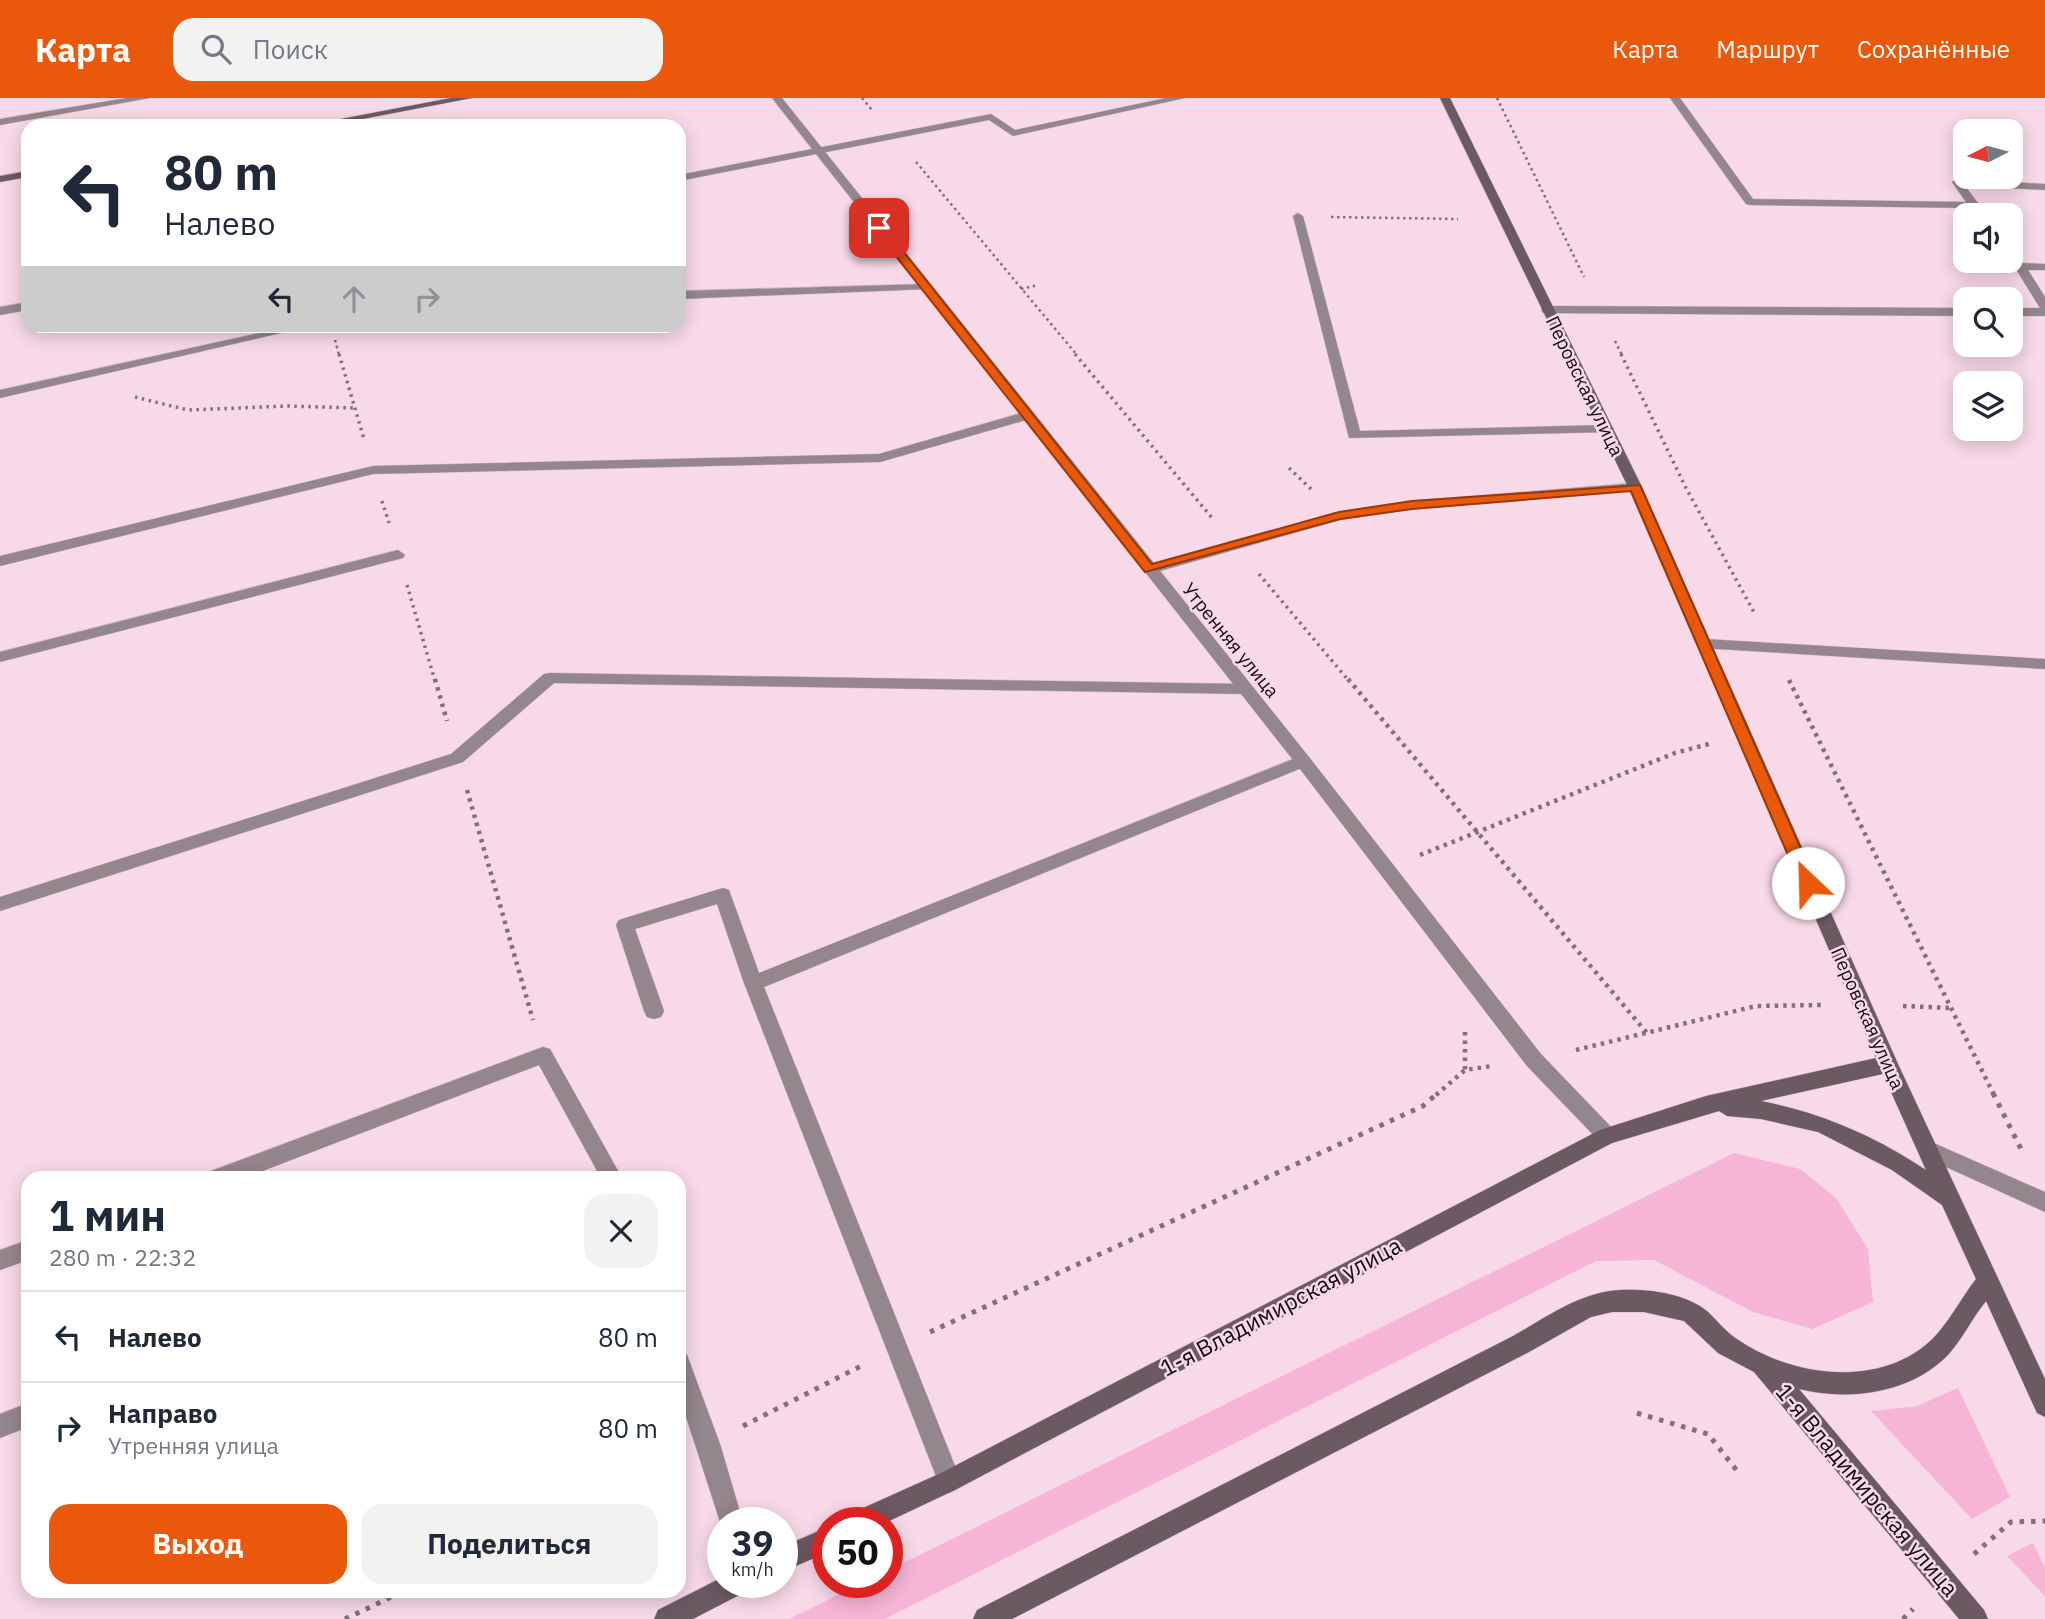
<!DOCTYPE html>
<html lang="ru">
<meta charset="utf-8">
<style>
body{margin:0;font-family:"IBM Plex Sans",sans-serif;background:#f2f2f3;color:#1f2937;height:100vh;display:flex;flex-direction:column;font-size:26px;white-space:nowrap}
*{box-sizing:border-box;margin:0}
p{font-size:23px;color:#747a83}
.icon{flex:none;width:38px;height:38px;fill:none;stroke:currentColor;stroke-width:2;stroke-linecap:round;stroke-linejoin:round}
.map{position:relative;flex:1;overflow:hidden}
.side{position:absolute;left:21px;top:1073px;width:665px;height:427px;display:flex;flex-direction:column;background:#fff;border-radius:21px;box-shadow:0 4px 18px #0003}
.side>*{flex:none}
.hud{position:absolute;left:21px;top:21px;width:665px;height:214px;border-radius:21px;box-shadow:0 4px 18px #0003;background:#fff;color:#1f2937;overflow:hidden}
.needle{width:46px;rotate:264deg}
.tools{position:absolute;left:1953px;top:21px;display:grid;gap:14px}
.tools a{display:grid;place-items:center;width:70px;height:70px;border-radius:14px;background:#fff;box-shadow:0 4px 18px #0003;font-size:35px}
.speed{position:absolute;left:707px;top:1409px;display:flex;gap:14px;font-size:35px;font-weight:700;text-align:center}
.speed>*{display:grid;place-content:center;width:91px;height:91px;border-radius:50%;background:#fff;box-shadow:0 4px 18px #0003;line-height:1}
.speed small{font-size:18px;font-weight:400}
.speed .limit{border:10px solid #d22;background:#fff;color:#111}
.pin{position:absolute;display:grid;place-items:center;width:60px;height:60px;color:#fff;margin:-30px;border-radius:14px;box-shadow:0 4px 10px #0006}
.me{position:absolute;width:77px;margin:-38px;rotate:336deg;stroke-linejoin:round;filter:drop-shadow(0 0 5px #0008)}
.turn{display:flex;align-items:center;gap:24px;height:147px;padding:0 28px;font-size:32px}
.turn .icon{width:91px;height:91px;stroke-width:2.5}
.turn b{display:block;font-size:49px;line-height:60px}
.lanes{display:flex;align-items:center;height:66px;padding:0 28px;background:#0003;justify-content:center;gap:35px;direction:ltr}
.lanes .off{opacity:.35}
.round{display:grid;place-items:center;flex:none;width:74px;height:74px;border-radius:21px;background:#f2f2f3}
.headline{display:flex;align-items:center;justify-content:space-between;height:119px;padding:0 28px}
h1{font-size:42px;font-weight:800;line-height:52px}
.cta{display:flex;gap:14px;margin-top:auto;padding:14px 28px}
.cta a{flex:1;height:80px;border-radius:21px;background:#ea580c;color:#fff;font-size:28px;font-weight:800;line-height:80px;text-align:center}
.cta a+a{background:#f2f2f3;color:#1f2937}
ul{padding:0;list-style:none}
li{display:flex;align-items:center;gap:21px;height:91px;padding:0 28px;border-top:2px solid #e0e1e3}
li div{flex:1}
li b{display:block;font-size:26px}
li em{font-style:normal}
header{display:flex;align-items:center;gap:42px;box-sizing:border-box;height:98px;padding:0 35px;background:#ea580c;color:#fff}
header strong{font-size:33px}
nav{display:flex;gap:38px;margin-inline-start:auto;font-size:24px}
.search{width:490px;height:63px;background:#f2f2f3;display:flex;align-items:center;gap:18px;box-sizing:border-box;padding:0 24px;border-radius:21px;color:#747a83;font-size:26px}
.map>svg:first-child{display:block}
.green{fill:#f6b4d7}
.lines{fill:none;stroke-linecap:round;stroke-linejoin:round}
.lane-casing{stroke:#d4b8c6;stroke-width:1}
.street-casing{stroke:#d4b8c6;stroke-width:1}
.secondary-casing{stroke:#d4b8c6;stroke-width:1}
.path-far3{stroke:#826f78;stroke-width:2.5;stroke-dasharray:2.5 3.5;stroke-linecap:butt}
.path-far2{stroke:#826f78;stroke-width:3.5;stroke-dasharray:2.5 4.5;stroke-linecap:butt}
.path-far1{stroke:#826f78;stroke-width:4.5;stroke-dasharray:3.5 5;stroke-linecap:butt}
.path{stroke:#826f78;stroke-width:5;stroke-dasharray:4.5 7;stroke-linecap:butt}
.lane{fill:#93868c;fill-rule:evenodd}
.street{fill:#93868c;fill-rule:evenodd}
.secondary{fill:#6c5a63;fill-rule:evenodd}
.route{fill:#ea580c;stroke:#983908;stroke-width:2}
.labels{text-anchor:middle;stroke-width:5;stroke-linejoin:round;paint-order:stroke}
.street-label{font-size:19px;fill:#160d12;stroke:#f8d9e8}
.near-street-label{font-size:23px;fill:#160d12;stroke:#f8d9e8}
</style>
<header>
<strong>Карта</strong>
<div class="search"><svg class="icon" aria-label="search" viewBox="0 0 24 24"><circle cx="10" cy="10" r="6"/><path d="M15 15l6 6"/></svg>Поиск</div>
<nav><a>Карта</a><a>Маршрут</a><a>Сохранённые</a></nav>
</header>
<div class="map">
<svg width="2045" height="1521" viewBox="0 0 2045 1521">
<rect width="100%" height="100%" fill="#f8d9e8"/>
<g class="green">
<path d="M1734,1055L1800,1071L1836,1100L1868,1151L1873,1204L1812,1231L1753,1214L1654,1162L1596,1163L885,1521H789L864,1484H887V1473Z"/>
<path d="M1958,1290L2010,1399L1972,1421L1871,1313L1917,1308Z"/>
<path d="M2033,1445L2045,1469V1498L2007,1458Z"/>
</g>
<g class="lines">
<defs>
<g id="lane">
<path d="M127,0H150L0,27V21Z"/>
<path d="M1166,0H1185L1013,38L989,22L679,83V77L991,16L1015,32Z"/>
<path d="M1670,0H1680L1753,101L1966,104L1952,84L1957,81L2045,86V92L1965,88L1987,117H1977L1971,110L1750,107L1746,106Z"/>
<path d="M1298,115L1303,118L1360,333L1607,327L1614,331L1612,334L1349,340L1293,118Z"/>
<path d="M2011,152L2015,153L2023,165L2045,166V172H2028L2045,199V218H2011V210H2040L2011,163Z"/>
<path d="M926,186L932,189L930,191L679,201V193Z"/>
<path d="M28,204V212L0,217V209Z"/>
<path d="M1547,208L1965,210V218L1543,215L1541,212Z"/>
<path d="M291,228H311L0,300V292Z"/>
<path d="M1028,313L1034,317L1033,320L880,364L373,376L0,468V458L373,368L879,356Z"/>
<path d="M1635,385L1642,389L1640,392L1412,411L1340,422L1149,476L1142,471L1144,468L1339,414L1412,403Z"/>
<path d="M398,452L405,457L403,460L0,564V554Z"/>
<path d="M1705,541L2045,561V571L1700,550L1697,546Z"/>
<path d="M550,575L1245,586L1253,591L1245,596L554,585L463,664L0,813V799L451,656L544,576Z"/>
<path d="M1303,657L1311,663L1309,667L764,889L961,1383L957,1391L949,1395L941,1391L744,885L717,806L635,831L664,913L661,919L654,921L647,919L644,913L616,827L619,822L625,820L723,790L729,792L759,875Z"/>
<path d="M543,949L550,951L622,1080H601L539,967L244,1080H208L211,1073Z"/>
<path d="M1929,1043L2045,1094V1114L1922,1058L1919,1052L1922,1046Z"/>
<path d="M28,1142V1162L0,1172V1152Z"/>
<path d="M679,1254L687,1257L690,1265L720,1346L743,1424H723V1433L679,1297Z"/>
<path d="M28,1305V1329L0,1340V1316Z"/>
</g>
<path id="street" d="M772,0H782L1309,659L1541,956L1614,1032L1617,1038L1614,1044L1607,1047L1600,1044L1527,968L1297,667Z"/>
<g id="secondary">
<path d="M451,0H472L326,28H304Z"/>
<path d="M1440,0H1450L1642,389L1898,966L2045,1281V1319L2037,1315L1986,1203C1972,1220 1961,1244 1945,1260C1907,1296 1848,1303 1799,1291L1984,1512L1988,1521H1959L1754,1274L1718,1255L1684,1223L1644,1214H1612L1591,1219L1529,1254L1012,1521H973L977,1512L1513,1238C1547,1219 1580,1194 1620,1192C1648,1191 1684,1195 1707,1213C1716,1221 1724,1232 1734,1239C1788,1278 1875,1291 1928,1245C1946,1230 1961,1200 1976,1181L1942,1107L1892,1072L1818,1034L1761,1021L1727,1018L1719,1013L1612,1045L957,1391L887,1424H849L852,1415L941,1375L1600,1032L1706,998L1876,960L1628,389ZM1883,976L1926,1072C1875,1038 1822,1015 1761,1003Z"/>
<path d="M28,73V79L0,84V78Z"/>
<path d="M828,1429V1454L782,1474V1449Z"/>
<path d="M723,1479V1484H750L747,1493L693,1521H654L658,1512Z"/>
</g>
</defs>
<use href="#lane" class="lane-casing"/>
<use href="#street" class="street-casing"/>
<use href="#secondary" class="secondary-casing"/>
<g class="path-far3">
<path d="M862,0L872,12"/>
<path d="M1497,0L1584,179"/>
<path d="M916,64L1077,257"/>
<path d="M1331,119L1458,121"/>
<path d="M1021,191L1038,187"/>
<path d="M335,242L339,257"/>
<path d="M1615,243L1622,257"/>
</g>
<g class="path-far2">
<path d="M339,256L364,341"/>
<path d="M1075,256L1213,421"/>
<path d="M1621,256L1686,390L1755,516"/>
<path d="M135,299L188,312L288,308L355,310"/>
<path d="M1289,370L1313,393"/>
<path d="M382,403L389,425"/>
<path d="M1259,476L1349,583"/>
<path d="M407,487L435,583"/>
</g>
<g class="path-far1">
<path d="M435,581L447,623"/>
<path d="M1348,581L1647,935"/>
<path d="M1789,582L1994,997"/>
<path d="M467,692L533,922"/>
<path d="M1420,757L1675,655L1709,646"/>
<path d="M1903,908L1951,910"/>
<path d="M1465,934V972"/>
<path d="M1576,952L1756,908L1821,907"/>
<path d="M1436,997L1465,972L1492,968"/>
</g>
<g class="path">
<path d="M1993,995L2021,1051"/>
<path d="M930,1234L1423,1008L1438,995"/>
<path d="M1637,1315L1708,1336L1738,1374"/>
<path d="M743,1328L863,1267"/>
<path d="M1974,1456L2011,1424L2045,1423"/>
<path d="M345,1521L404,1493"/>
<path d="M1903,1521L1913,1511"/>
</g>
<use href="#lane" class="lane"/>
<use href="#street" class="street"/>
<use href="#secondary" class="secondary"/>
</g>
<path class="route" d="M876,128H883L1152,466L1339,414L1412,403L1640,387L1816,785L1814,789H1803L1800,785L1631,393L1412,411L1340,421L1145,474L876,133Z"/>
<g class="labels">
<g class="street-label">
<text transform="translate(1585 288) rotate(64)" y="7">Перовская улица</text>
<text transform="translate(1231 542) rotate(51)" y="7">Утренняя улица</text>
<text transform="translate(1868 920) rotate(66)" y="7">Перовская улица</text>
</g>
<g class="near-street-label">
<text transform="translate(1281 1209) rotate(-28)" y="8">1-я Владимирская улица</text>
<text transform="translate(1867 1392) rotate(50)" y="8">1-я Владимирская улица</text>
</g>
</g>
</svg>
<div class="tools">
<a><svg class="needle" viewBox="-14 -14 28 28"><path d="M0-13l5 13h-10z" fill="#e53935"/><path d="M0 13l5-13h-10z" fill="#747a83"/></svg></a>
<a><svg class="icon" aria-label="sound" viewBox="0 0 24 24"><path d="M4 9h4l5-4v14l-5-4H4zM17 9q2 3 0 6"/></svg></a>
<a><svg class="icon" aria-label="search" viewBox="0 0 24 24"><circle cx="10" cy="10" r="6"/><path d="M15 15l6 6"/></svg></a>
<a><svg class="icon" aria-label="layers" viewBox="0 0 24 24"><path d="M12 4l9 5-9 5-9-5zM3 14l9 5 9-5"/></svg></a>
</div>
<div class="speed"><div>39<small>km/h</small></div><div class="limit">50</div></div>
<div class="pin" style="left:879px;top:130px;background:#d93025"><svg class="icon" aria-label="arrive" viewBox="0 0 24 24"><path d="M6 21V4h12l-3 4 3 4H6"/></svg></div>
<svg class="me" style="left:1808px;top:785px" viewBox="-20 -20 40 40"><circle r="19" fill="#fff"/><path d="M0-13L10 11 0 6-10 11z" fill="#ea580c"/></svg>
<div class="hud">
<div class="turn"><svg class="icon" aria-label="left" viewBox="0 0 24 24"><path d="M17 20v-9H6M10 6l-5 5 5 5"/></svg><div><b>80 m</b>Налево</div></div>
<div class="lanes"><svg class="icon" aria-label="left" viewBox="0 0 24 24"><path d="M17 20v-9H6M10 6l-5 5 5 5"/></svg><svg class="icon off" aria-label="ahead" viewBox="0 0 24 24"><path d="M12 20V5M6 11l6-6 6 6"/></svg><svg class="icon off" aria-label="right" viewBox="0 0 24 24"><path d="M7 20v-9h11M14 6l5 5-5 5"/></svg></div>
</div>
<section class="side">
<div class="headline"><div><h1>1 мин</h1><p>280 m · 22:32</p></div><a class="round"><svg class="icon" aria-label="close" viewBox="0 0 24 24"><path d="M6 6l12 12M18 6L6 18"/></svg></a></div>
<ul>
<li><svg class="icon" aria-label="left" viewBox="0 0 24 24"><path d="M17 20v-9H6M10 6l-5 5 5 5"/></svg><div><b>Налево</b></div><em>80 m</em></li>
<li><svg class="icon" aria-label="right" viewBox="0 0 24 24"><path d="M7 20v-9h11M14 6l5 5-5 5"/></svg><div><b>Направо</b><p>Утренняя улица</p></div><em>80 m</em></li>
</ul>
<div class="cta"><a>Выход</a><a>Поделиться</a></div>
</section>
</div>
